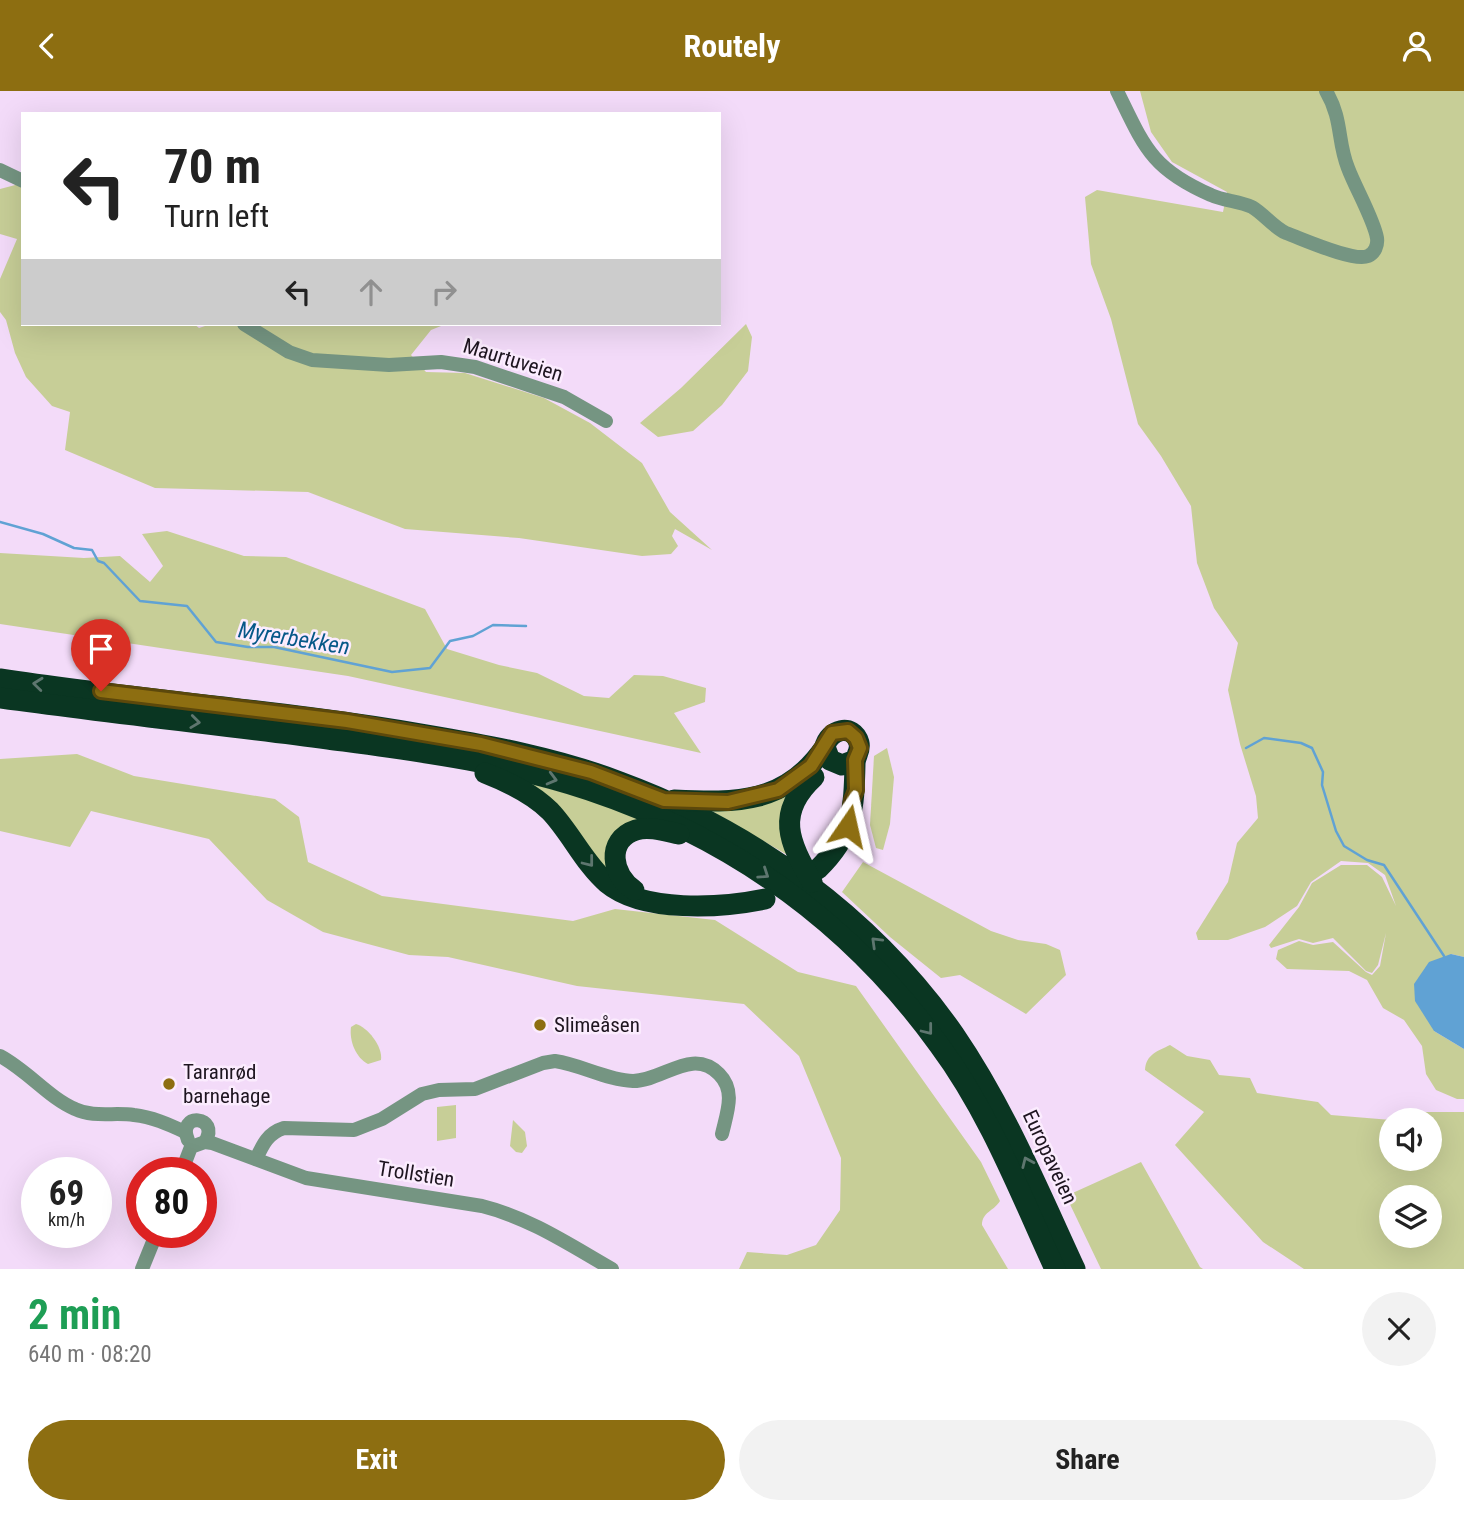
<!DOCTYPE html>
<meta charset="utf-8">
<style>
body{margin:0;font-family:"Roboto Condensed",sans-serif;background:#f2f2f2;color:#222;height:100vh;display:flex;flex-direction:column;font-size:26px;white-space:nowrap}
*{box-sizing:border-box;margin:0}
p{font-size:23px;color:#767676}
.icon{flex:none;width:38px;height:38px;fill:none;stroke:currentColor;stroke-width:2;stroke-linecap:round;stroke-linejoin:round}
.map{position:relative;height:1178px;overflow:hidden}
.sheet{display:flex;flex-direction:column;background:#fff;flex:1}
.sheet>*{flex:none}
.top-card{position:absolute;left:21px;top:21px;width:700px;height:214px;border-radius:0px;box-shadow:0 7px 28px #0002;background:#fff;color:#222;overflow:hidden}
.tools{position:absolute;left:1379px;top:1017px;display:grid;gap:14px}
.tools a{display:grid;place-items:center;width:63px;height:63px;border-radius:50%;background:#fff;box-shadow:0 7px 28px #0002;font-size:35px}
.speed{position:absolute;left:21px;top:1066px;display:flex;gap:14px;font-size:35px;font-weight:700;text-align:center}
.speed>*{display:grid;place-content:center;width:91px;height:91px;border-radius:50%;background:#fff;box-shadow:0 7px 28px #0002;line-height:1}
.speed small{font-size:18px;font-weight:400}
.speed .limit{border:10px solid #d22;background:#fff;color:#111}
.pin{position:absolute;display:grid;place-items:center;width:60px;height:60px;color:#fff;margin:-72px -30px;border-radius:50% 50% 50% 0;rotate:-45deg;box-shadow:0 0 7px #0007}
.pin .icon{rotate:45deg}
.me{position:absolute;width:77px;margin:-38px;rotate:11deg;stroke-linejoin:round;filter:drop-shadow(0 0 5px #0008)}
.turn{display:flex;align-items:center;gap:24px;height:147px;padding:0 28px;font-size:32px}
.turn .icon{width:91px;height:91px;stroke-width:2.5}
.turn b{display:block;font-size:49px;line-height:60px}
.lanes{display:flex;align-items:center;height:66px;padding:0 28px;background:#0003;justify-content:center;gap:35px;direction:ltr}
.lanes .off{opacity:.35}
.round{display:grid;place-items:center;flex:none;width:74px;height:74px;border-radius:37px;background:#f2f2f2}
.summary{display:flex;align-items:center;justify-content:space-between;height:119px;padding:0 28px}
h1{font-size:42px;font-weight:700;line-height:52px;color:#1e9e55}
.button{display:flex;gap:14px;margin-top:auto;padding:14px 28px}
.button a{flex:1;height:80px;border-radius:42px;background:#8d6e11;color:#fff;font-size:28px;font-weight:700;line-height:80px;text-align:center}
.button a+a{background:#f2f2f2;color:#222}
header{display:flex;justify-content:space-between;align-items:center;height:91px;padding:0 28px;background:#8d6e11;color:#fff;font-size:32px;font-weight:700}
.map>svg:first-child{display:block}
.green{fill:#c7ce97;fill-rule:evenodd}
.water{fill:#60a2d4}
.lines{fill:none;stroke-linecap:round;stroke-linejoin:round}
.stream{stroke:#60a2d4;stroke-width:2.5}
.minor{stroke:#759582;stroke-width:14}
.highway{stroke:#0a3622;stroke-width:21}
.oneway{stroke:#5e766f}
.route-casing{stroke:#5c480b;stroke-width:18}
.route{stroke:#8d6e11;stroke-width:12}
.poi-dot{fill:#8d6e11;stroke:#fbecfe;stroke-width:2.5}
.labels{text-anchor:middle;stroke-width:5;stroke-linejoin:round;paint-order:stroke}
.street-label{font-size:21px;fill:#1e1520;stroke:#fbecfe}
.poi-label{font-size:21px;fill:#1e1520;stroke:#fbecfe;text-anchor:start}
.water-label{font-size:23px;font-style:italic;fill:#065888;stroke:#fbecfe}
</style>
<header><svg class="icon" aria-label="back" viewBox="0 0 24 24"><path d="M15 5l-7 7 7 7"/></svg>Routely<svg class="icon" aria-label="person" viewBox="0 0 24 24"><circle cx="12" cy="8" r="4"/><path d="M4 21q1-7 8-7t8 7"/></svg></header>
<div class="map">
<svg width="1464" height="1178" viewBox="0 0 1464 1178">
<rect width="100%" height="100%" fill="#f3dbf9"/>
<g class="green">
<path d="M1140,0H1464V866L1451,863L1434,940L1464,958V1008H1457L1436,999L1426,983L1422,955L1404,929L1383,917L1367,889L1349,880L1287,878L1276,868L1278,859L1299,850L1313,854L1333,851L1366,881L1372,884L1380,875L1386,842L1378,874L1372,882L1366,880L1333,847L1313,852L1299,848L1271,857L1269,854L1299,816L1312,792L1341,774H1367L1382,786L1396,815L1385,784L1368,772L1341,770L1311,791L1297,815L1265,836L1228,849H1198L1196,842L1228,791L1237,752L1258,727L1256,705L1240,653L1228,599L1238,552L1214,517L1197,472L1191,415L1161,365L1138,333L1111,228L1091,173L1085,106L1097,99L1223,121L1227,101L1172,71L1151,41Z"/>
<path d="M23,92V233H194L199,237L211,233H446L431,239L411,264L426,281L465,282L544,307L590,332L642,372L670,421L712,459L675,438L672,445L678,455L671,463L642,465L519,447L405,438L308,401L155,397L65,359L70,321L52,315L26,286L15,262L6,229L0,221V188L17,148L0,143V98Z"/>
<path d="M746,233L752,246L748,280L722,314L693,340L658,346L640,332L681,297Z"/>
<path d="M167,440L244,465L286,466L425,518L447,558L499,574L537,582L584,605L609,607L634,584L663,585L706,597L705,611L674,622L701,662L348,585L0,533V462L84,467L120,465L150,491L163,475L142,443Z"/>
<path d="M887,657L894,686L890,733L883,759L876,757L870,734L874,665Z"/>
<path d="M77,663L134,685L275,708L299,726L308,771L382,805L573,830L615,818L715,829L798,881L856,895L981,1071L1000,1110C994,1120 982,1121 982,1134L1008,1178H739L747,1161L787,1164L816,1154L840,1119L841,1067L799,965L744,913L577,895L448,866L409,864L323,841L267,809L209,748L91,720L70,756L0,740V668Z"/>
<path d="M511,687L580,706L640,728L632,736L615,788Z"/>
<path d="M787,704L796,769L708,718Z"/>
<path d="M863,771L991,840L1018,849L1046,853L1060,859L1066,884L1026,923L960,884L941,887L890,846L842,801Z"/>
<path d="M356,933C367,936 383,955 381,969L368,973C356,967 349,950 351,936Z"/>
<path d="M1170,954L1187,965L1210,969L1219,984L1250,987L1257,1002L1318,1011L1331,1024L1391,1029V1068H1430V1029H1392L1403,1021H1464V1178H1304L1263,1151L1175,1054L1204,1021L1145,979C1146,963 1158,960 1170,954ZM1391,1106H1430V1144H1391Z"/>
<path d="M456,1014V1047L437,1050V1016Z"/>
<path d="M513,1029L525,1041L527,1055L522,1062L516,1061L510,1055Z"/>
<path d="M1141,1071L1200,1176L1203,1178H1101L1066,1105Z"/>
</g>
<path class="water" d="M1451,863L1464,866V958L1434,940L1415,910L1414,893L1429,871Z"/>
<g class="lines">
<g class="stream">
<path d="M0,431L43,443L74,457L92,459L98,470L104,472L140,510L187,515L216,551L248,556H274L392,581L430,577L450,550L473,545L493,534L526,535"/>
<path d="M1246,657L1264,647L1301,652L1312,657L1323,681L1322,694L1336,740L1344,755L1367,769L1384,774L1444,865"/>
</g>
<g class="minor">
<path d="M1117,0C1144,55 1151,78 1211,104C1224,110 1239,110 1252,116C1264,123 1273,136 1286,142C1303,148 1353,171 1368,165C1375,162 1378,154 1377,147C1374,129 1355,96 1348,77C1337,50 1343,29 1326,0"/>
<path d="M0,79L23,90"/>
<path d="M244,233L289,261L312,269L389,274L441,271L475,276L564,306L606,330"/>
<path d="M0,965C28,980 49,1007 75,1018C94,1027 114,1021 134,1024C152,1026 168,1033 185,1041"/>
<path d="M188,1049C176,1021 221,1024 205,1051"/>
<path d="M256,1068C263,1053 268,1042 284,1037L354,1039L382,1028L422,1003L439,999L475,998L543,972L555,970C582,974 607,989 633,990C663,990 692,956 719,983C736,1000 727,1021 722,1043"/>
<path d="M181,1082L191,1056L205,1051L212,1052L306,1087L482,1115C530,1127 570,1154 612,1178"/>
<path d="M142,1178L157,1141"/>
</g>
<g class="highway">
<path d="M0,588C142,610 285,619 427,644C492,655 558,667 620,691C753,740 872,826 954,943C1004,1016 1038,1098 1075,1178"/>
<path d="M0,607C109,622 219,634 328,648C416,660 505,671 589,699C732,747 850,831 939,954C989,1021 1020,1102 1055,1178"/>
<path d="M485,682C508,691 532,702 550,720C571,742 584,772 607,792C643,822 721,817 765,808"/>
<path d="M674,709C737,712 786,713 825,656"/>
<path d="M818,778C853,744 854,718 855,673C855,665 861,660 859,652C853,631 828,639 825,656L830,669L842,674L855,669"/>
<path d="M812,791C789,751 775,722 814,686"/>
<path d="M634,799C612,785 605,749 636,739C649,735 665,740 679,743"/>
</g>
</g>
<defs><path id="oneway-chevron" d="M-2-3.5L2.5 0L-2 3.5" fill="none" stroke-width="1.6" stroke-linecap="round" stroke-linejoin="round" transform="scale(1.75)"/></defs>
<g class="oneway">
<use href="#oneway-chevron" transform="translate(38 593) rotate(-174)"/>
<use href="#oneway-chevron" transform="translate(195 631) rotate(7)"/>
<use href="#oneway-chevron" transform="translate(552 688) rotate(15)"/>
<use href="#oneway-chevron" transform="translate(589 771) rotate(52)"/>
<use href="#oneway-chevron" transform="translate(764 783) rotate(34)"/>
<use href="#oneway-chevron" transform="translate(876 851) rotate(-136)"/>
<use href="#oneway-chevron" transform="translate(928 939) rotate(52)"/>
<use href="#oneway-chevron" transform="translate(1027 1071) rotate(-114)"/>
</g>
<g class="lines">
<defs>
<path id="route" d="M101,600L347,630L481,653L591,681L664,709L728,711L778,699L811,675L832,642L848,640L856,647L860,657L855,669L856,699L852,709L848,735"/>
</defs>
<use href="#route" class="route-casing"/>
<use href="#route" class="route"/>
</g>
<g class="poi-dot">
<circle cx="540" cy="934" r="7"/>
<circle cx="169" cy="993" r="7"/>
</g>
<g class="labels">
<g class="street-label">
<text transform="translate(513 269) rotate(17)" y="7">Maurtuveien</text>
<text transform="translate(1050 1066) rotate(65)" y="7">Europaveien</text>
<text transform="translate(416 1083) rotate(9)" y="7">Trollstien</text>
</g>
<g class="poi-label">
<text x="554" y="941">Slimeåsen</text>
<text x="183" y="988">Taranrød<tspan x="183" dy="24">barnehage</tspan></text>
</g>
<g class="water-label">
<text transform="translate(294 547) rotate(9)" y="8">Myrerbekken</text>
</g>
</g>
</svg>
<div class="tools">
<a><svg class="icon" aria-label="sound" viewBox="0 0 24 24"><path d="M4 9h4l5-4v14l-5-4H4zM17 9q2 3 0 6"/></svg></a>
<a><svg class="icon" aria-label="layers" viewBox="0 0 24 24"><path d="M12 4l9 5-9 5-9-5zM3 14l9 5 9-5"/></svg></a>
</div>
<div class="speed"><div>69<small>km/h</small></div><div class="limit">80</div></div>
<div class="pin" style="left:101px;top:600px;background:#d93025"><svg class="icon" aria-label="arrive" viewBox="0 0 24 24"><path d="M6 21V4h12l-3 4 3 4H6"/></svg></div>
<svg class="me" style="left:848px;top:735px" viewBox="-20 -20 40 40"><path d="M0-17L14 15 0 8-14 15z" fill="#8d6e11" stroke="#fff" stroke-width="4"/></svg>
<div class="top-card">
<div class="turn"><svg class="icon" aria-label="left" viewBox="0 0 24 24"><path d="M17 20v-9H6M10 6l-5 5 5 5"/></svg><div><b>70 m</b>Turn left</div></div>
<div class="lanes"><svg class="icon" aria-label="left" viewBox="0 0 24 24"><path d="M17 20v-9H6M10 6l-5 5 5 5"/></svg><svg class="icon off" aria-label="ahead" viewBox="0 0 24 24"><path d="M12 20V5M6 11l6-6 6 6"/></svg><svg class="icon off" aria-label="right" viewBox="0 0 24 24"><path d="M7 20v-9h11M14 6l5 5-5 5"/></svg></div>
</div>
</div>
<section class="sheet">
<div class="summary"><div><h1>2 min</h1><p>640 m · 08:20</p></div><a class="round"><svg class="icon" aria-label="close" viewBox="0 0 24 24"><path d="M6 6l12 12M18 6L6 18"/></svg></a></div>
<div class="button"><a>Exit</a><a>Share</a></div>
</section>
